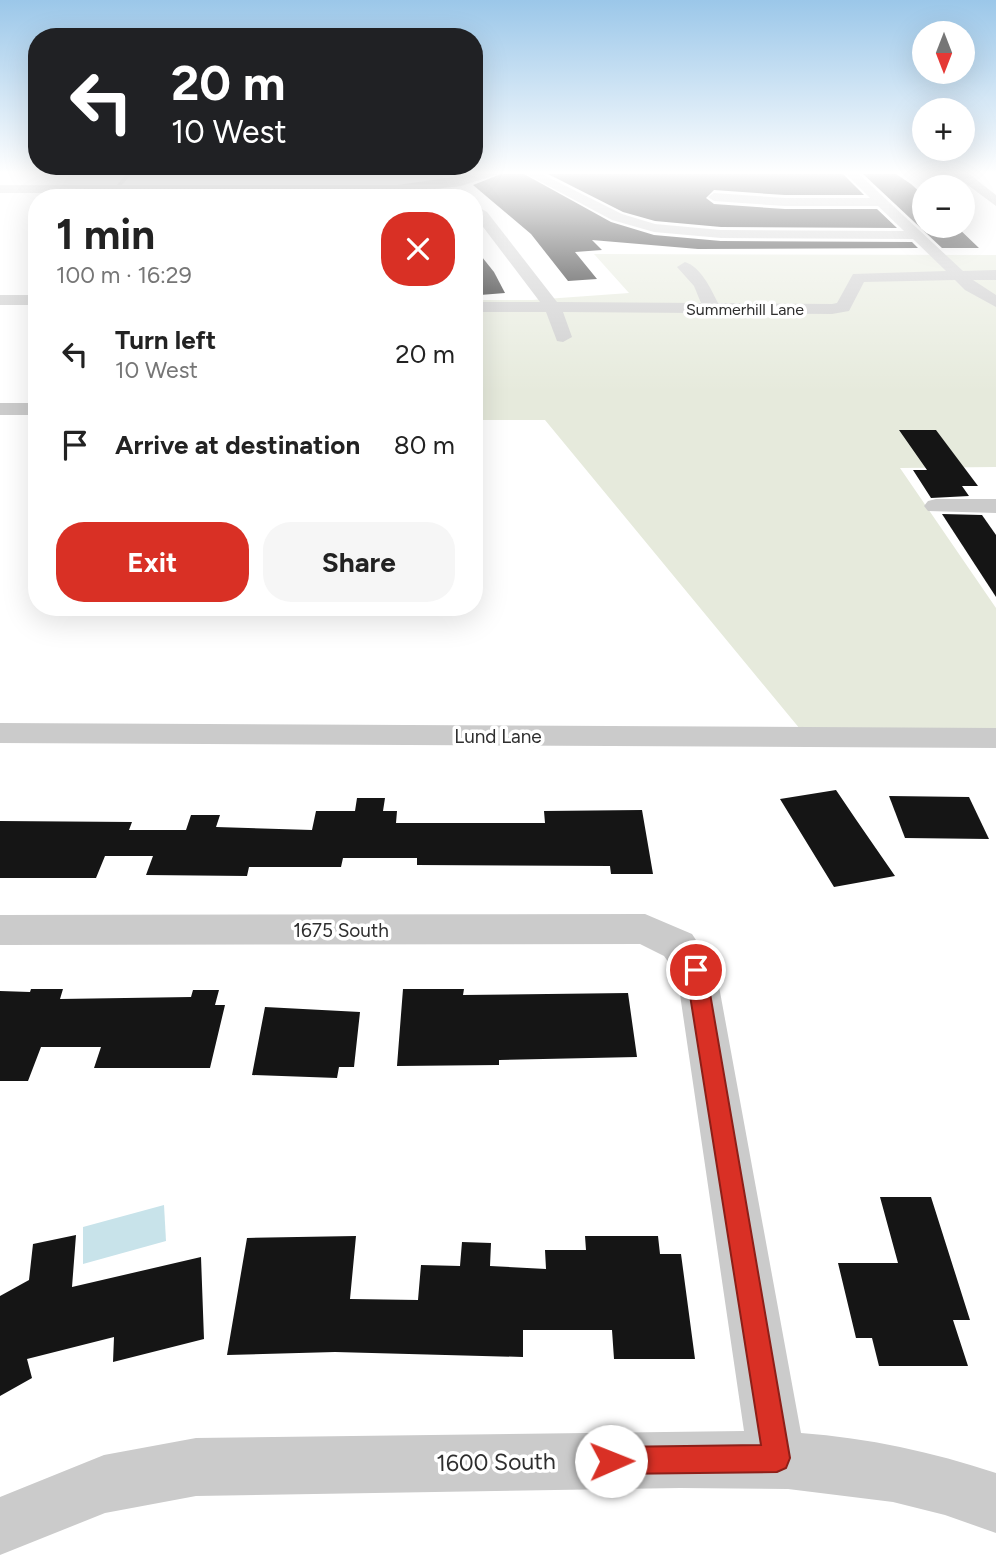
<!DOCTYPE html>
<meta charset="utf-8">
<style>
body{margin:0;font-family:Figtree,sans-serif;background:#f6f6f6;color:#222;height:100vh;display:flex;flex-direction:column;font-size:26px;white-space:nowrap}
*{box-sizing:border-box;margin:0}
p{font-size:23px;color:#767676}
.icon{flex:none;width:38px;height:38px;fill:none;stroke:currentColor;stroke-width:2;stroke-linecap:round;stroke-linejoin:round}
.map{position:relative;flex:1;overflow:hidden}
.sheet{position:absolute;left:28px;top:189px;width:455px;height:427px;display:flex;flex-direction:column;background:#fff;border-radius:28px;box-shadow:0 7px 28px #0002}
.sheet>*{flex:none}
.hud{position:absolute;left:28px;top:28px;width:455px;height:147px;border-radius:28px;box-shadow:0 7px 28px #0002;background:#202124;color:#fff;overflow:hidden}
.needle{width:46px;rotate:180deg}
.controls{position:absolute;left:912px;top:21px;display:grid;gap:14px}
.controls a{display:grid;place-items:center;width:63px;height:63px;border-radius:50%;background:#fff;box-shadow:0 7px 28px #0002;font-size:35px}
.pin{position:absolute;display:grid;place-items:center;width:60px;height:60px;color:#fff;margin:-30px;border:4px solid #fff;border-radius:50%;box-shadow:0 2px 7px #0007}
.me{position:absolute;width:77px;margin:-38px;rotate:89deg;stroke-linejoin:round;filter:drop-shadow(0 0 5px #0008)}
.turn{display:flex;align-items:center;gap:24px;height:147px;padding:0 28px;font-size:32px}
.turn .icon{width:91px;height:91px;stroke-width:2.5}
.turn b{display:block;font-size:49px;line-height:60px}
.round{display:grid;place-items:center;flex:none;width:74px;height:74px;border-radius:28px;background:#f6f6f6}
.head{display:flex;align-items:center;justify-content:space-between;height:119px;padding:0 28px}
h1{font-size:42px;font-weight:700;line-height:52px}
.cta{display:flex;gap:14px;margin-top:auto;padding:14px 28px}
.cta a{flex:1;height:80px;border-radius:28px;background:#d93025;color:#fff;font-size:28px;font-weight:700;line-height:80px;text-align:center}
.cta a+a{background:#f6f6f6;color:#222}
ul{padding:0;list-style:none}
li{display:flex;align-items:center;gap:21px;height:91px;padding:0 28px}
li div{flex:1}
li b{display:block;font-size:26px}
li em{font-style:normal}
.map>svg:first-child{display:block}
.green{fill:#e6eadc}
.water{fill:#c8e3ea}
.building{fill:#151515}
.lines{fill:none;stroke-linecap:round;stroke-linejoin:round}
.lane{fill:#cbcbcb;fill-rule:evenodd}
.street{fill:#cbcbcb;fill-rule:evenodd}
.secondary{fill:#b8b8b8;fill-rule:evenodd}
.route{fill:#d93025;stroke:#8d1f18;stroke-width:2}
.labels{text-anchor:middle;stroke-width:7;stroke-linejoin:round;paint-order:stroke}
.far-street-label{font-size:16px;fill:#2e2e2e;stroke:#fff}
.street-label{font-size:19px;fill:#2e2e2e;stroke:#fff}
.near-street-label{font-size:23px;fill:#2e2e2e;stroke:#fff}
</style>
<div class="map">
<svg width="996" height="1555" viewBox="0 0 996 1555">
<rect width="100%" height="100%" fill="#fff"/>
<path class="green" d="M594,254L996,255V467L900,468L996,608V731L800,729L545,420H474V300H532L629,293Z"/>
<path class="water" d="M164,1205L166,1241L83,1264V1227Z"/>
<g class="building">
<path d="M501,174H524L611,222L654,235L721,241L912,242L918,248L698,249L592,240L602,250L575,252L597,279L568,281L531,234L473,185Z"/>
<path d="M548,174H843L864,195H785L714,190L706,198L714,204L785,209H877L897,228L721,227L655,221L623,212Z"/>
<path d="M863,174H896L911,184L924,196V226H956L979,248H942Z"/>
<path d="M474,247L494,272L505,293L480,295L474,283Z"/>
<path d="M899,430H936L978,486H962L969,496L931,498L913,470H927Z"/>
<path d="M942,514L982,515L996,535V597Z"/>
<path d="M836,790L857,821L895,876L834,887L780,799Z"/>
<path d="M889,796L969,797L989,839L905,838Z"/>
<path d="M357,798H385L383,811H397L396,823H545L544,811L642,810L653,874H611L610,866L417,865V858H343L341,867H249L247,876L146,875L153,856H105L96,878H0V821L132,822L129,830H186L191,815H220L216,827L312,830L316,811H355Z"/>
<path d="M31,989H63L60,999L191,997L193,990H219L215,1005H225L210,1068H94L101,1047H41L28,1081H0V991L30,992Z"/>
<path d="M403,989H464L463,995L628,993L637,1057L499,1060V1065L397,1066Z"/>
<path d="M265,1007L360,1012L354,1067H339L337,1078L252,1075Z"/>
<path d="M880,1197H931L970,1320H953L968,1366H879L872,1338H856L838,1263H898Z"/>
<path d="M76,1235L72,1287L201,1257L204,1339L113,1362L114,1337L27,1359L32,1378L0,1396V1296L29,1280L33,1244Z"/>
<path d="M356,1236L350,1299L418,1300L421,1265L460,1266L462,1242L491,1243L490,1266L546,1269L545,1250H586L585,1236H658L660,1254H681L695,1359H614L612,1330H523V1357L335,1352L227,1355L247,1238Z"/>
</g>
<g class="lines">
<g class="lane">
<path d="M126,174H132L117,190H113Z"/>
<path d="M211,187L213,190L197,195L127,193L197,191Z"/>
</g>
<g class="street">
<path d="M526,174H542L622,214L655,224L721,230L904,231L878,206H785L714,201L708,197L714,193L785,198H870L846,174H859L963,271L996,270V280H973L996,295V307L965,290L955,280L864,282L849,311L832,314L563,312L572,337L563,342L557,341L546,312H474V302H540L474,215V205L487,212L557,302L701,303L694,286L677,267L685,262C701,267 711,289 718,303L832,304L837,303L853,274L946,271L913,239L721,238L654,232L612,220Z"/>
<path d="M424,183H432L457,198H441L424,189Z"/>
<rect x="0" y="295" width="37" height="10"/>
<rect x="0" y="403" width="37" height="12"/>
<path d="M936,499H996V513L928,511L924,506L928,501Z"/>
<path d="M0,723L996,728V748L0,743Z"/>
<path d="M645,914L692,934L716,970L801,1433C869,1438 932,1452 996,1473V1533L945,1515L893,1502L788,1489L680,1488L196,1496L105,1513L0,1555V1497L104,1455L196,1438L744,1431L677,974L664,956L640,944L0,945V915Z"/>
</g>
<g class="secondary">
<path d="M475,174H499L461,186L397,193H0V185H397Z"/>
<path d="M953,174H969L996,195V206Z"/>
</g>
</g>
<linearGradient id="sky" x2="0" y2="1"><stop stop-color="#9bc7e9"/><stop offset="0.44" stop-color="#fff"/><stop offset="1" stop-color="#fff" stop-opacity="0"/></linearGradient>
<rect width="996" height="392" fill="url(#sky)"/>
<path class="route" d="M696,962L703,964L706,970L790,1458L786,1468L777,1472L611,1474L601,1470L597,1461L601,1451L611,1447L761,1445L686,970L689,964Z"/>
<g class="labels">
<g class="far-street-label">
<text x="745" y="315">Summerhill Lane</text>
</g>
<g class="street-label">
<text x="498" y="743">Lund Lane</text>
<text x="341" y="937">1675 South</text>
</g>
<g class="near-street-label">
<text transform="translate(496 1462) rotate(-1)" y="8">1600 South</text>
</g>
</g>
</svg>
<div class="controls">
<a><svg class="needle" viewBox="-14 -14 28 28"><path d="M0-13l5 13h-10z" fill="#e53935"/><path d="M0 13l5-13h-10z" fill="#767676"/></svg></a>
<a>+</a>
<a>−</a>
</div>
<div class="pin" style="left:696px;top:970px;background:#d93025"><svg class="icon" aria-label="arrive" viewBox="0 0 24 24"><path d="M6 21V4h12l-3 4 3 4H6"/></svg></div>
<svg class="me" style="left:611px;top:1461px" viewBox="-20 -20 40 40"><circle r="19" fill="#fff"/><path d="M0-13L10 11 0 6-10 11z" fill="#d93025"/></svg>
<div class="hud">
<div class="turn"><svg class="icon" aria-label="left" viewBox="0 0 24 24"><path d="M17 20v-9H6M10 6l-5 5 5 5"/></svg><div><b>20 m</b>10 West</div></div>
</div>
<section class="sheet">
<div class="head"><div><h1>1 min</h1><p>100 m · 16:29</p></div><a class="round" style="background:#d93025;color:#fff"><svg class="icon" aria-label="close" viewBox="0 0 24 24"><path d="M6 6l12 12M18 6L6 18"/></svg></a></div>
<ul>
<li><svg class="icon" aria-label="left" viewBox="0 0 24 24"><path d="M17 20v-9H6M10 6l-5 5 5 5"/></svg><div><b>Turn left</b><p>10 West</p></div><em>20 m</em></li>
<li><svg class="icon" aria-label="arrive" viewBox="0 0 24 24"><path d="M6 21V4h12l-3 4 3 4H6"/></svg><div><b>Arrive at destination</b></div><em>80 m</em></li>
</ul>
<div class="cta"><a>Exit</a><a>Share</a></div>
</section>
</div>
